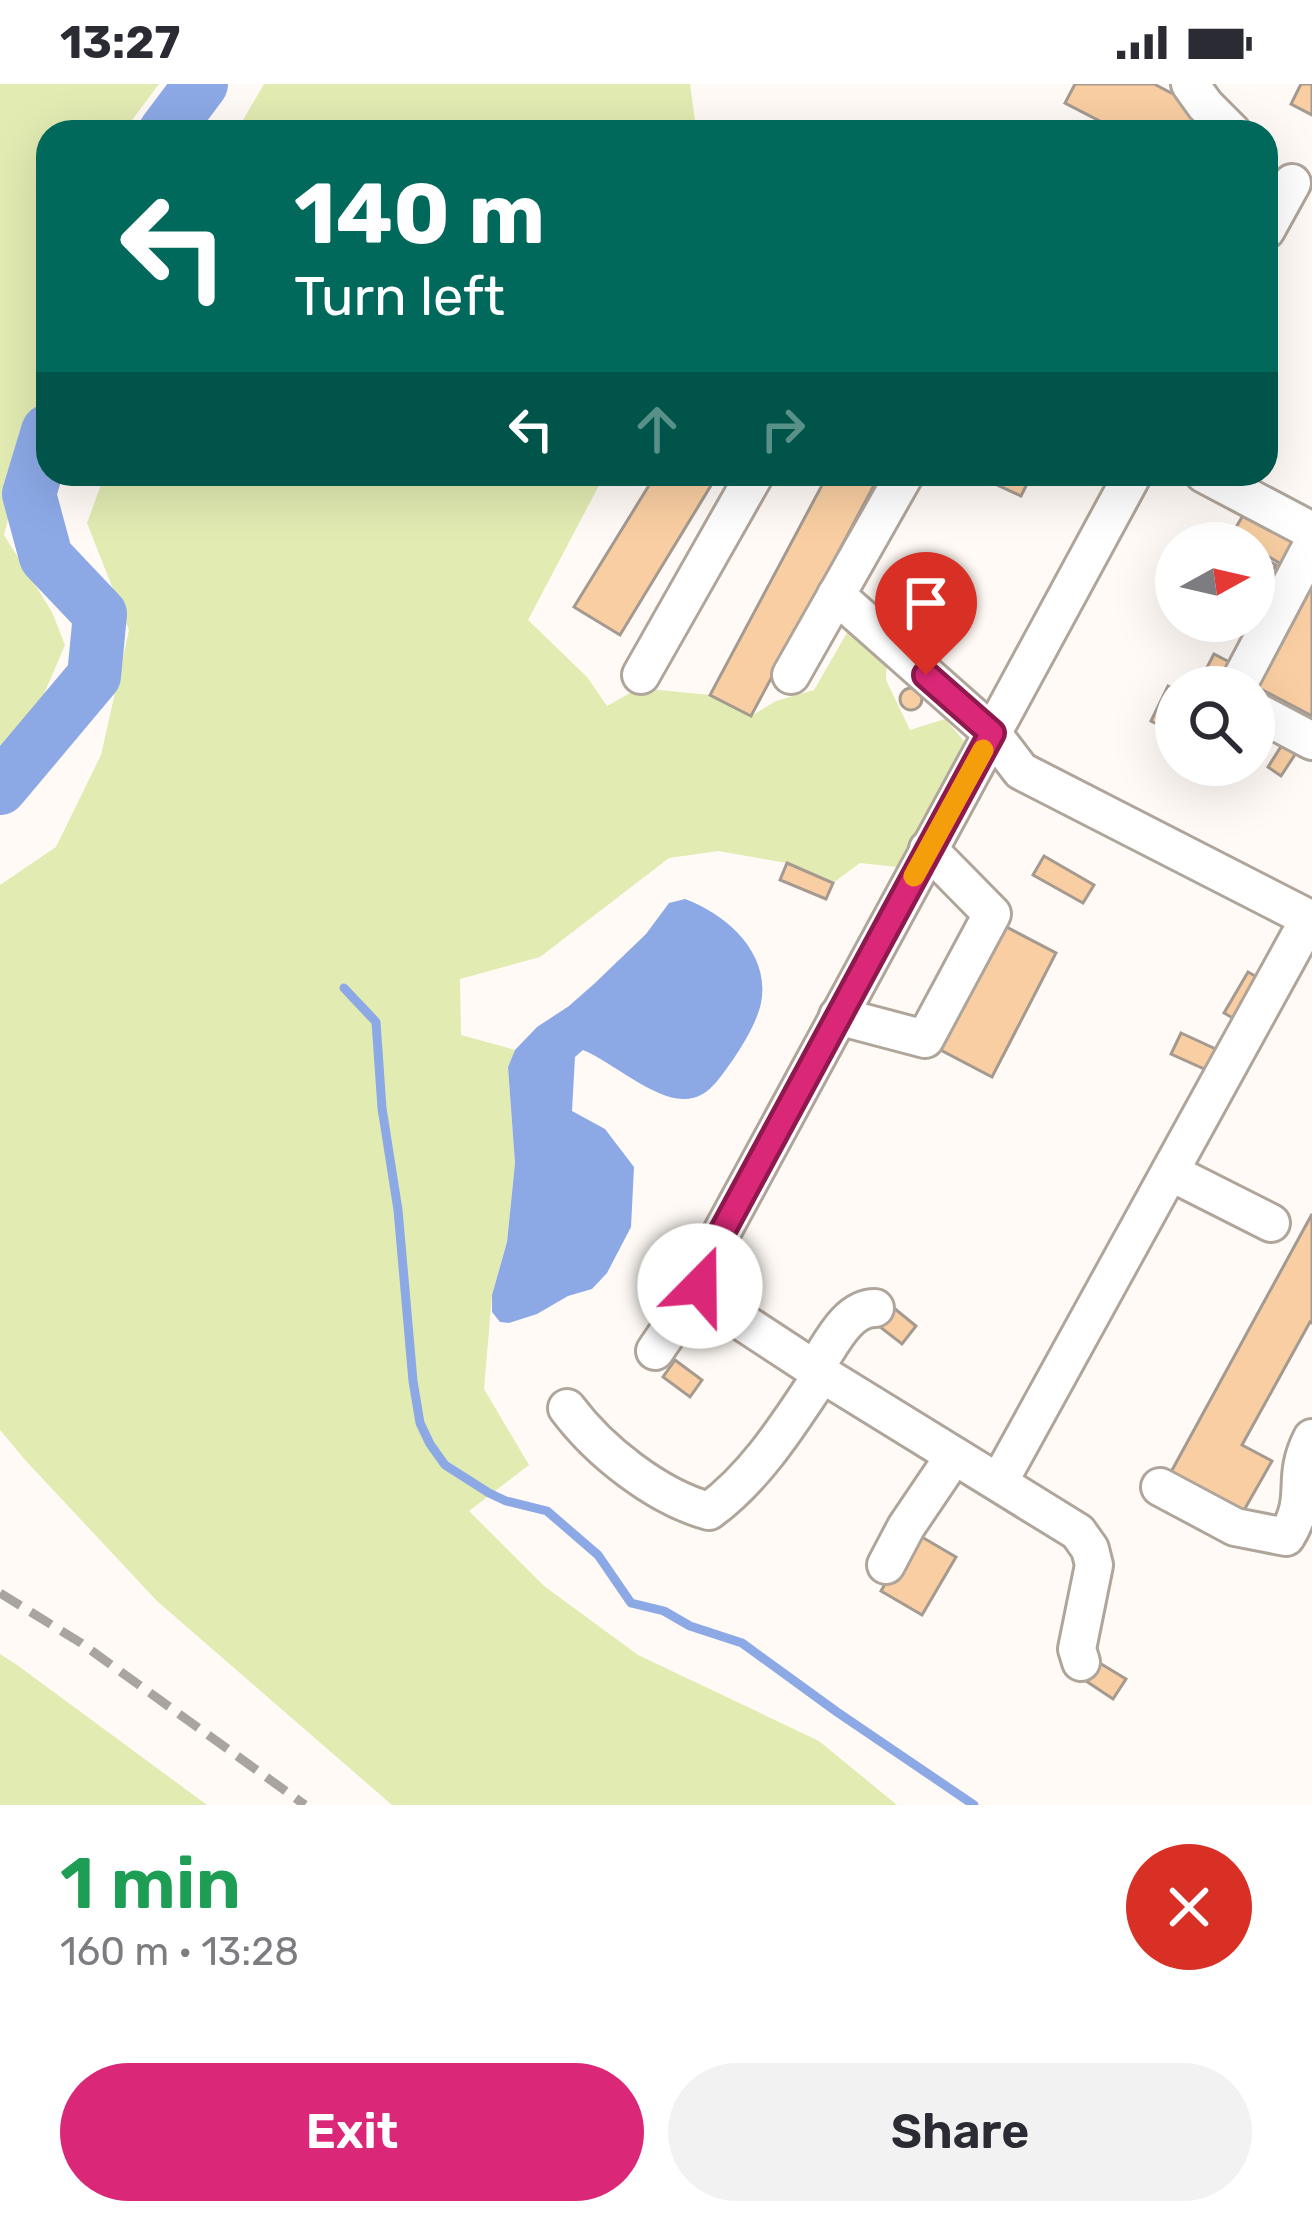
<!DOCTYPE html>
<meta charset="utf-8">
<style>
body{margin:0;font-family:Rubik,sans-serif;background:#f2f2f3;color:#2b2b33;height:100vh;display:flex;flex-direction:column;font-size:45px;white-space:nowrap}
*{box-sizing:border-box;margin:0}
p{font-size:39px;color:#7c7c81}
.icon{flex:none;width:66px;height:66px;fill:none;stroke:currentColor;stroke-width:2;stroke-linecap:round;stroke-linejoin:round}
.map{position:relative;height:1721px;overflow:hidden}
.sheet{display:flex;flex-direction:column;background:#fff;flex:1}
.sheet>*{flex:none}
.hud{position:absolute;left:36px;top:36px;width:1242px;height:366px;border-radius:36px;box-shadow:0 12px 48px #0002;background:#00695c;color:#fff;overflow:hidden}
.needle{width:78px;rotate:82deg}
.tools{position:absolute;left:1155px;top:438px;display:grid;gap:24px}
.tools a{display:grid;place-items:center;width:120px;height:120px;border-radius:50%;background:#fff;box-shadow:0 12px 48px #0002;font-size:60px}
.pin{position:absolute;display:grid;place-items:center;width:102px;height:102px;color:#fff;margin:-123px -51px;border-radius:50% 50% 50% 0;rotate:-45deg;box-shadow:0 0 12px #0007}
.pin .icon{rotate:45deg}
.me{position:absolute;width:132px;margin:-66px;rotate:22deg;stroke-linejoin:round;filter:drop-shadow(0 0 9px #0008)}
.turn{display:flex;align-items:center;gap:42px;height:252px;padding:0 60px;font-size:54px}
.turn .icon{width:156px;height:156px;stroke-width:2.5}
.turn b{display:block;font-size:84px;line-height:102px}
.lanes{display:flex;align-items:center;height:114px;padding:0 60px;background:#0003;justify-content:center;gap:60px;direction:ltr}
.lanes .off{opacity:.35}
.round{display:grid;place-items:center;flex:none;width:126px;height:126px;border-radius:63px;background:#f2f2f3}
.headline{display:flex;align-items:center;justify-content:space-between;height:204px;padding:0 60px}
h1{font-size:72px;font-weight:600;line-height:90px;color:#1e9e55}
.action{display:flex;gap:24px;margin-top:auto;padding:24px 60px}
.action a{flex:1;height:138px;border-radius:72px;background:#db2777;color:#fff;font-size:48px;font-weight:600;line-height:138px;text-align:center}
.action a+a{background:#f2f2f3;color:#2b2b33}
.status{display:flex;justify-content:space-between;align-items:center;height:84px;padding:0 60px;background:#fff;direction:ltr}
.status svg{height:33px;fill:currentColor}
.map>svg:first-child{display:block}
.green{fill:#e2ebb2}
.water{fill:#8ca9e6}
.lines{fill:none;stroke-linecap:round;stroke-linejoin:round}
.stream{stroke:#8ca9e6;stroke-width:9}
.river{stroke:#8ca9e6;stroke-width:54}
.building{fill:#f9cea2;stroke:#a59a90;stroke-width:3}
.minor-casing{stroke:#b0a59a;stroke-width:42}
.minor{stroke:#fff;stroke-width:36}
.rail{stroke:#a9a49f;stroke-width:9;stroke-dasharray:24 12;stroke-linecap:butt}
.route-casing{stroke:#8e194d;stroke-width:30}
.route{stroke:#db2777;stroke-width:21}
.slow{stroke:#f59e0b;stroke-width:21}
</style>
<div class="status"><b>13:27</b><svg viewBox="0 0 49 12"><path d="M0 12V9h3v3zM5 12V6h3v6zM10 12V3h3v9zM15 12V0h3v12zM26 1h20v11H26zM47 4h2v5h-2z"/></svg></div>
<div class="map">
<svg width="1312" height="1721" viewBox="0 0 1312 1721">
<rect width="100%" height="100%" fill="#fffaf5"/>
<g class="green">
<path d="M0,0H159L123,48H48V279L4,451L52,528L65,561L41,617L0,662Z"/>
<path d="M264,0H690L696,44L695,48H236Z"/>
<path d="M105,390H605L528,536L587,593L607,622L639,604L710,611L751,632L776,617L814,606L848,547L887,569L886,596L910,646L945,635L964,657L936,716L897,783L860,779L833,799L787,779L718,767L669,774L540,873L460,895L461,951L515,966L508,983L515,1079L507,1158L492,1211L484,1305L529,1381L469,1427L544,1502L638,1571L819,1657L897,1721H392L157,1517L26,1377L0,1346V801L56,763L101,671L129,546L87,439Z"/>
<path d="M0,1570L17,1581L207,1721H0Z"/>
</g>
<path class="water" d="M685,815C726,830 771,869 761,919C757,938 743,961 732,977C719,995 707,1016 683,1015C653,1015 612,978 583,966L575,973L572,1027L605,1045L634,1083L631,1143L607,1189L592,1205L568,1212L537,1230L509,1239L500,1238L492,1228V1211L507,1158L515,1079L508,983L515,966L537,943L569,922L595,899L646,850L669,819Z"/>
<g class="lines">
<path class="stream" d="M344,904L376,938L382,1024L398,1126L413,1297L420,1339L430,1360L445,1381L489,1409L506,1417L547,1427L598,1471L631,1519L664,1527L690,1542L742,1559L837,1628L974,1721"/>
<g class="river">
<path d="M165,48L201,0"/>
<path d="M0,704L94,592L100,530L46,473L29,410L48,347"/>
</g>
</g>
<g class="building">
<path d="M1075,0H1154L1202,25L1189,48H1121L1065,19Z"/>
<path d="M1301,0H1312V31L1291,20Z"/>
<path d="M656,390H718L620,551L574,523Z"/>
<path d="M828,390H880L751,632L710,611Z"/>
<path d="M984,390H1032L1021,412L982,394Z"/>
<path d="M1245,428L1295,458L1281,480L1254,464V459H1246L1232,450Z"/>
<path d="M1254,469L1276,481L1254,522Z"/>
<path d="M1312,489V632L1253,601Z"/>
<path d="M1214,570L1233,580L1223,599L1204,589Z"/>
<path d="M1168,602L1176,606V649L1151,637Z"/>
<circle cx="911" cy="615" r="11"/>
<path d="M1282,661L1296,669L1281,692L1268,683Z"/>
<path d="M1044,772L1094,801L1083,819L1033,791Z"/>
<path d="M787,779L833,799L826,815L780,796Z"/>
<path d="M999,839L1056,869L992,993L935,963Z"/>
<path d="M1248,888L1264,897L1240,938L1224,929Z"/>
<path d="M1181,949L1220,967L1211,988L1171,970Z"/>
<path d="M1312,1130V1239L1310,1238L1242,1361L1272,1377L1243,1428L1171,1388Z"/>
<path d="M889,1220L916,1242L902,1260L875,1239Z"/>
<path d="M675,1276L702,1296L690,1313L663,1293Z"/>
<path d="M915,1449L956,1473L922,1531L881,1507Z"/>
<path d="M1098,1578L1126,1595L1113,1615L1086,1597Z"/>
</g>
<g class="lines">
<defs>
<g id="minor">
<path d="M1190,0L1205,21L1232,48"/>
<path d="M1266,146L1292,99"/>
<path d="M1204,390L1312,447"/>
<path d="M836,511L992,649L1021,687L1312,836"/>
<path d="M641,591L755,390"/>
<path d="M791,591L905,390"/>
<path d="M1237,603L1312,461"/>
<path d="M1254,626L1312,657"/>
<path d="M838,932L925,955L992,830L928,765"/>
<path d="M1170,1088L1271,1139"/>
<path d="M655,1267L700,1201"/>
<path d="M815,1284C830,1263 846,1224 875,1224"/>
<path d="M567,1324C599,1367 657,1413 709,1427C757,1392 790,1338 822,1290"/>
<path d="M999,1398L1309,835"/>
<path d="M1160,1403L1235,1443L1286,1453C1312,1411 1290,1397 1312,1354"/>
<path d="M886,1481L906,1443L954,1372"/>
<path d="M1081,1578L1077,1565L1094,1481L1090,1465L1078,1448L822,1290L706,1214C696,1194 707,1178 716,1159L1133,390"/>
</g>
</defs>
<use href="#minor" class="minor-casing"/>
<use href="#minor" class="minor"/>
<path class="rail" d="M0,1509L81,1559L305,1721"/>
</g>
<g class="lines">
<defs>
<path id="route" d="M700,1202L704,1185L716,1159L992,649L926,591"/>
</defs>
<use href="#route" class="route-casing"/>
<use href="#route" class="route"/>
<path class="slow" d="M914,792L983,666"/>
</g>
</svg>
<div class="tools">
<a><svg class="needle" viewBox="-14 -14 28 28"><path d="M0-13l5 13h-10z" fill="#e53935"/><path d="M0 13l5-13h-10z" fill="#7c7c81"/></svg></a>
<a><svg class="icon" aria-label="search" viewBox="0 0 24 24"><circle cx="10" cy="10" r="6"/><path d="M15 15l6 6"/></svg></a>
</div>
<div class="pin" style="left:926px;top:591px;background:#d93025"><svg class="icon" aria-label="arrive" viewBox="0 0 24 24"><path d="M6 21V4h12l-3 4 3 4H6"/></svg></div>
<svg class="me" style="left:700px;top:1202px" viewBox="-20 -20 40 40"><circle r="19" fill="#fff"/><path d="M0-13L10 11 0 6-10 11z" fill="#db2777"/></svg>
<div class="hud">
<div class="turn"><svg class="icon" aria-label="left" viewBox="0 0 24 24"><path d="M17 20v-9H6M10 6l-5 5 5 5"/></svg><div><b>140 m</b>Turn left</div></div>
<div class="lanes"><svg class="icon" aria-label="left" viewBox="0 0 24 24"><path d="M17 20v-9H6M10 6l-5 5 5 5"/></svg><svg class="icon off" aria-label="ahead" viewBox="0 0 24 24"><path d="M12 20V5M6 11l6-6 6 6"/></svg><svg class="icon off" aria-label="right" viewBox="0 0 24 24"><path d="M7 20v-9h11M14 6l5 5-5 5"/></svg></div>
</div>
</div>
<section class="sheet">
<div class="headline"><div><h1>1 min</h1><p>160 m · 13:28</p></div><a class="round" style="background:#d93025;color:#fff"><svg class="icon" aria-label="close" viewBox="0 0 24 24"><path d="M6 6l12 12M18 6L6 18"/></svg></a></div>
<div class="action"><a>Exit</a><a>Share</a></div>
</section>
